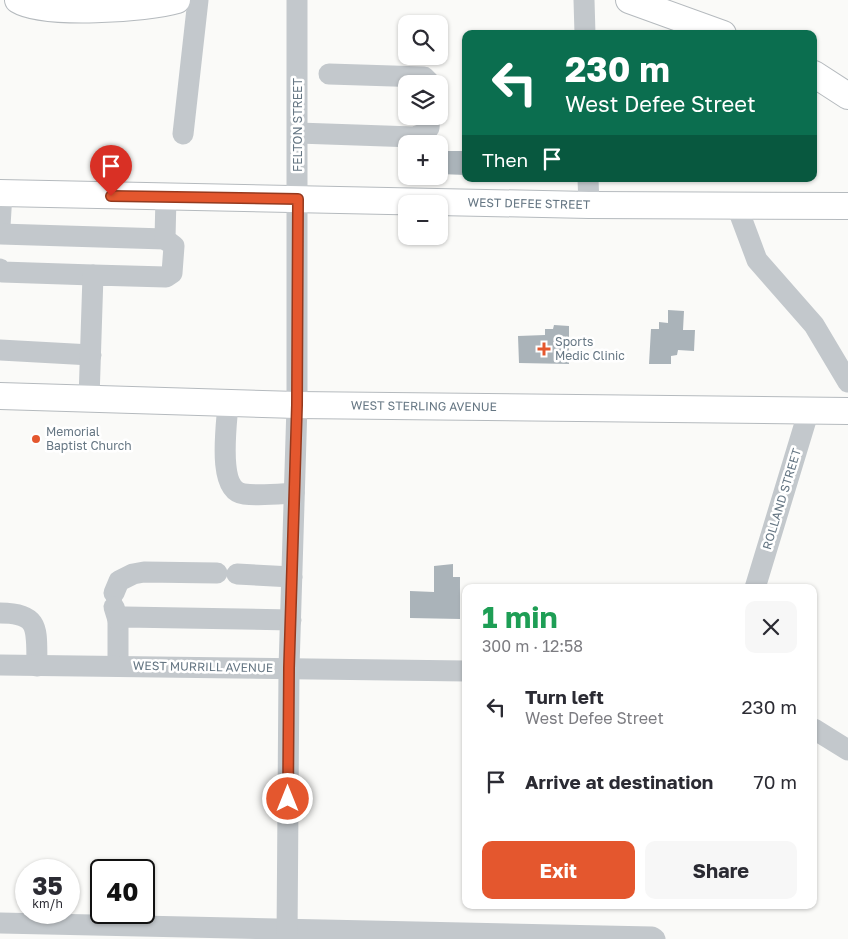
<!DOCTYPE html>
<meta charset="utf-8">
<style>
body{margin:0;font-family:"Golos Text",sans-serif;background:#f7f7f7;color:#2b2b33;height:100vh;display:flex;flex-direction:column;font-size:19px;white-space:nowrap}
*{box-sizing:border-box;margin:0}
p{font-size:16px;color:#7c7c81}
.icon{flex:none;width:28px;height:28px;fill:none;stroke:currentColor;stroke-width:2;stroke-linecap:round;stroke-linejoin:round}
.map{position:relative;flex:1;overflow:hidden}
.drawer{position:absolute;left:462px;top:584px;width:355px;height:325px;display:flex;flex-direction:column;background:#fff;border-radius:10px;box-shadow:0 1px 4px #0004}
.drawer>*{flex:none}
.banner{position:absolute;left:462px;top:30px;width:355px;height:152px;border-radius:10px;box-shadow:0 1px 4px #0004;background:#0b6e4f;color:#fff;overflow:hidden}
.buttons{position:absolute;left:398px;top:15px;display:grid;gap:10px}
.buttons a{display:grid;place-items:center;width:50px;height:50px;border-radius:10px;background:#fff;box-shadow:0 1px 4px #0004;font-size:25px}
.speed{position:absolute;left:15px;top:859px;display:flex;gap:10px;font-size:25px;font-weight:700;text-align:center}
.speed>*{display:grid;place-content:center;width:65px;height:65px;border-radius:50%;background:#fff;box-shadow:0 1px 4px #0004;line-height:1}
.speed small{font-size:12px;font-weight:400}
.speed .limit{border:2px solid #111;border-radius:8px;background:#fff;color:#111}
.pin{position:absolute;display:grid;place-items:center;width:42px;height:42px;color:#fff;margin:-51px -21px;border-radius:50% 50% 50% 0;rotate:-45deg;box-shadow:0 0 5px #0007}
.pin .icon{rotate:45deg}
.me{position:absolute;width:55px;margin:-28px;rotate:0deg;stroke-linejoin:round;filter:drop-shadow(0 0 4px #0008)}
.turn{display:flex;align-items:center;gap:18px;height:105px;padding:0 20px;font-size:22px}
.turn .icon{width:65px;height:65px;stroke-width:2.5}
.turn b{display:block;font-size:35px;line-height:42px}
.then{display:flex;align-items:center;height:48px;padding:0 20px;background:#0003;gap:10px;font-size:19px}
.round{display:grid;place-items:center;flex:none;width:52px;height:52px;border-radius:10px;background:#f7f7f7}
.headline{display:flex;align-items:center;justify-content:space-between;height:85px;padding:0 20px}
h1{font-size:30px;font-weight:700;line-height:38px;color:#1e9e55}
.cta{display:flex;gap:10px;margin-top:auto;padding:10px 20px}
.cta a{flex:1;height:58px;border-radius:10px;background:#e4572e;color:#fff;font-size:20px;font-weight:700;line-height:58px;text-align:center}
.cta a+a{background:#f7f7f7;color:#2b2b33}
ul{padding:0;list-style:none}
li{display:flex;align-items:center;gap:15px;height:75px;padding:0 20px}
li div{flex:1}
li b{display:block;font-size:19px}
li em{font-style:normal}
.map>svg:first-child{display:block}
.building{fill:#aab3b9}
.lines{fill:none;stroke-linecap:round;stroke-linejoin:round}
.major-casing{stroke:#b5babe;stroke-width:28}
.minor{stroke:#c3c8cc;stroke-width:21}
.major{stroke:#fff;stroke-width:26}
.route-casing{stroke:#94391e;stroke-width:12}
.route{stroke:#e4572e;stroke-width:9}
.poi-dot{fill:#e4572e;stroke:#fff;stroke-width:2}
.labels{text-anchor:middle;stroke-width:5;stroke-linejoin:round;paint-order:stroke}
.street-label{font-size:12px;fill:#657683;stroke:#fff}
.poi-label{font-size:12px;fill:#657683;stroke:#fff;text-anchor:start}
</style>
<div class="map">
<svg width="848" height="939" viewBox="0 0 848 939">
<rect width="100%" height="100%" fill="#fafaf8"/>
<g class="building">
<path d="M570,31V34H489V32Z"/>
<path d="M439,151H466V175L439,174Z"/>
<path d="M668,310L684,311L683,330H695L694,351L678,350L677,355L671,356V364H649L651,329H659V322L668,323Z"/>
<path d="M554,325L569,326V364L519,363L518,336L545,335V329H553Z"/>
<path d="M453,564V577H460V619L410,618V591L434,592V566Z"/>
</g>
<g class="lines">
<defs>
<g id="major">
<path d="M18,0C44,16 147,9 177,0"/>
<path d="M629,0L723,34"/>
<path d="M814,74L848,96"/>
<path id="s1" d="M0,193L589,205L848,206"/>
<path id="s2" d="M0,396L297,405L848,411"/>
</g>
</defs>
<use href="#major" class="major-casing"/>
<g class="minor">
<path d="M584,0L585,34"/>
<path d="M329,74L424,77L431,84"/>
<path d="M298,133L414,137L423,134L429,128L430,116"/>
<path d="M183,134L198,0"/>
<path d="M588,179L589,205"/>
<path d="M736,204L757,260L814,325L848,382"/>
<path d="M0,226L2,193"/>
<path d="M0,234L165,239"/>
<path d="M0,269L2,272L93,275"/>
<path d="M0,350L91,355"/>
<path d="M89,399L93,275L166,277L172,273L174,246L165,239L166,196"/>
<path d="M228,403C227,424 216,491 244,494C260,496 278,494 294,493"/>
<path d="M237,574L292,577"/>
<path d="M755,588L809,410"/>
<path d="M114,593L119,581L133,574L144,572L217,573"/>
<path d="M114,607L118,620V666"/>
<path d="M0,613C42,613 36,631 37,666"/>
<path d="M118,620L125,617L291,620"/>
<path d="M0,665L466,671"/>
<path d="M814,729L848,750"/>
<path d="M0,923L652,937L655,939"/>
<path d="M287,939L289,668L297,405V0"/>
</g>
<use href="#major" class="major"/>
</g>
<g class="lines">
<defs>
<path id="route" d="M111,196L298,199L297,405L289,668L288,799"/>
</defs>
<use href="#route" class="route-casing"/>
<use href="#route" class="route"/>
</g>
<g class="poi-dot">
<path d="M541.5 341.5h5v5h5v5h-5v5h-5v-5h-5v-5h5z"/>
<circle cx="36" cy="439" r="5"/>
</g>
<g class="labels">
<g class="street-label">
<text transform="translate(298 125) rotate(-90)" y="4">FELTON STREET</text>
<text dy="4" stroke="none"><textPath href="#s1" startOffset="529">WEST DEFEE STREET</textPath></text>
<text dy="4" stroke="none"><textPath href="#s2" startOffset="424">WEST STERLING AVENUE</textPath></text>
<text transform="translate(782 499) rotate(-73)" y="4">ROLLAND STREET</text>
<text transform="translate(203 667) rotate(1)" y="4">WEST MURRILL AVENUE</text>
</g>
<g class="poi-label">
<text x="555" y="346">Sports<tspan x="555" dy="14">Medic Clinic</tspan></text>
<text x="46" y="436">Memorial<tspan x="46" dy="14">Baptist Church</tspan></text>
</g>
</g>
</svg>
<div class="buttons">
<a><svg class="icon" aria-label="search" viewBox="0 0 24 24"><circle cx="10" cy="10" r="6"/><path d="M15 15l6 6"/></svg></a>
<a><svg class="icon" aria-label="layers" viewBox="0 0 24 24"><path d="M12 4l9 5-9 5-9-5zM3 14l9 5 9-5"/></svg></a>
<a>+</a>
<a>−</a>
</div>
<div class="speed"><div>35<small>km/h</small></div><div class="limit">40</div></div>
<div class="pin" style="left:111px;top:196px;background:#d93025"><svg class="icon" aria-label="arrive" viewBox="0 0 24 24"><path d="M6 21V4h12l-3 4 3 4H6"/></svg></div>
<svg class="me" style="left:288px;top:799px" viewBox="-20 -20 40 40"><circle r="17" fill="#e4572e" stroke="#fff" stroke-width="3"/><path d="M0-11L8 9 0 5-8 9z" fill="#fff"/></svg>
<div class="banner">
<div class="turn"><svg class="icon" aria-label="left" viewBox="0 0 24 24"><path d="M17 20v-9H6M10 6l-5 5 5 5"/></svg><div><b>230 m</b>West Defee Street</div></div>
<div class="then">Then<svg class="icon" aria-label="arrive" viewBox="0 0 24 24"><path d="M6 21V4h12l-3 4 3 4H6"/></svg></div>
</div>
<section class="drawer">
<div class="headline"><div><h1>1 min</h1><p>300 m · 12:58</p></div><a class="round"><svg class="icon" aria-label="close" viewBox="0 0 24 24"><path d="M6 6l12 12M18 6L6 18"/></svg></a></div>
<ul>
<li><svg class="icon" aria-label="left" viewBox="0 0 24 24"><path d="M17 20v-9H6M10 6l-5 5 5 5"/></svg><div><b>Turn left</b><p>West Defee Street</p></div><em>230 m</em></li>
<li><svg class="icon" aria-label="arrive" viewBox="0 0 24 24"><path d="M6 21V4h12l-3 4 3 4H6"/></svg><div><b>Arrive at destination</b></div><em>70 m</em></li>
</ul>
<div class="cta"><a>Exit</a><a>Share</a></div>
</section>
</div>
